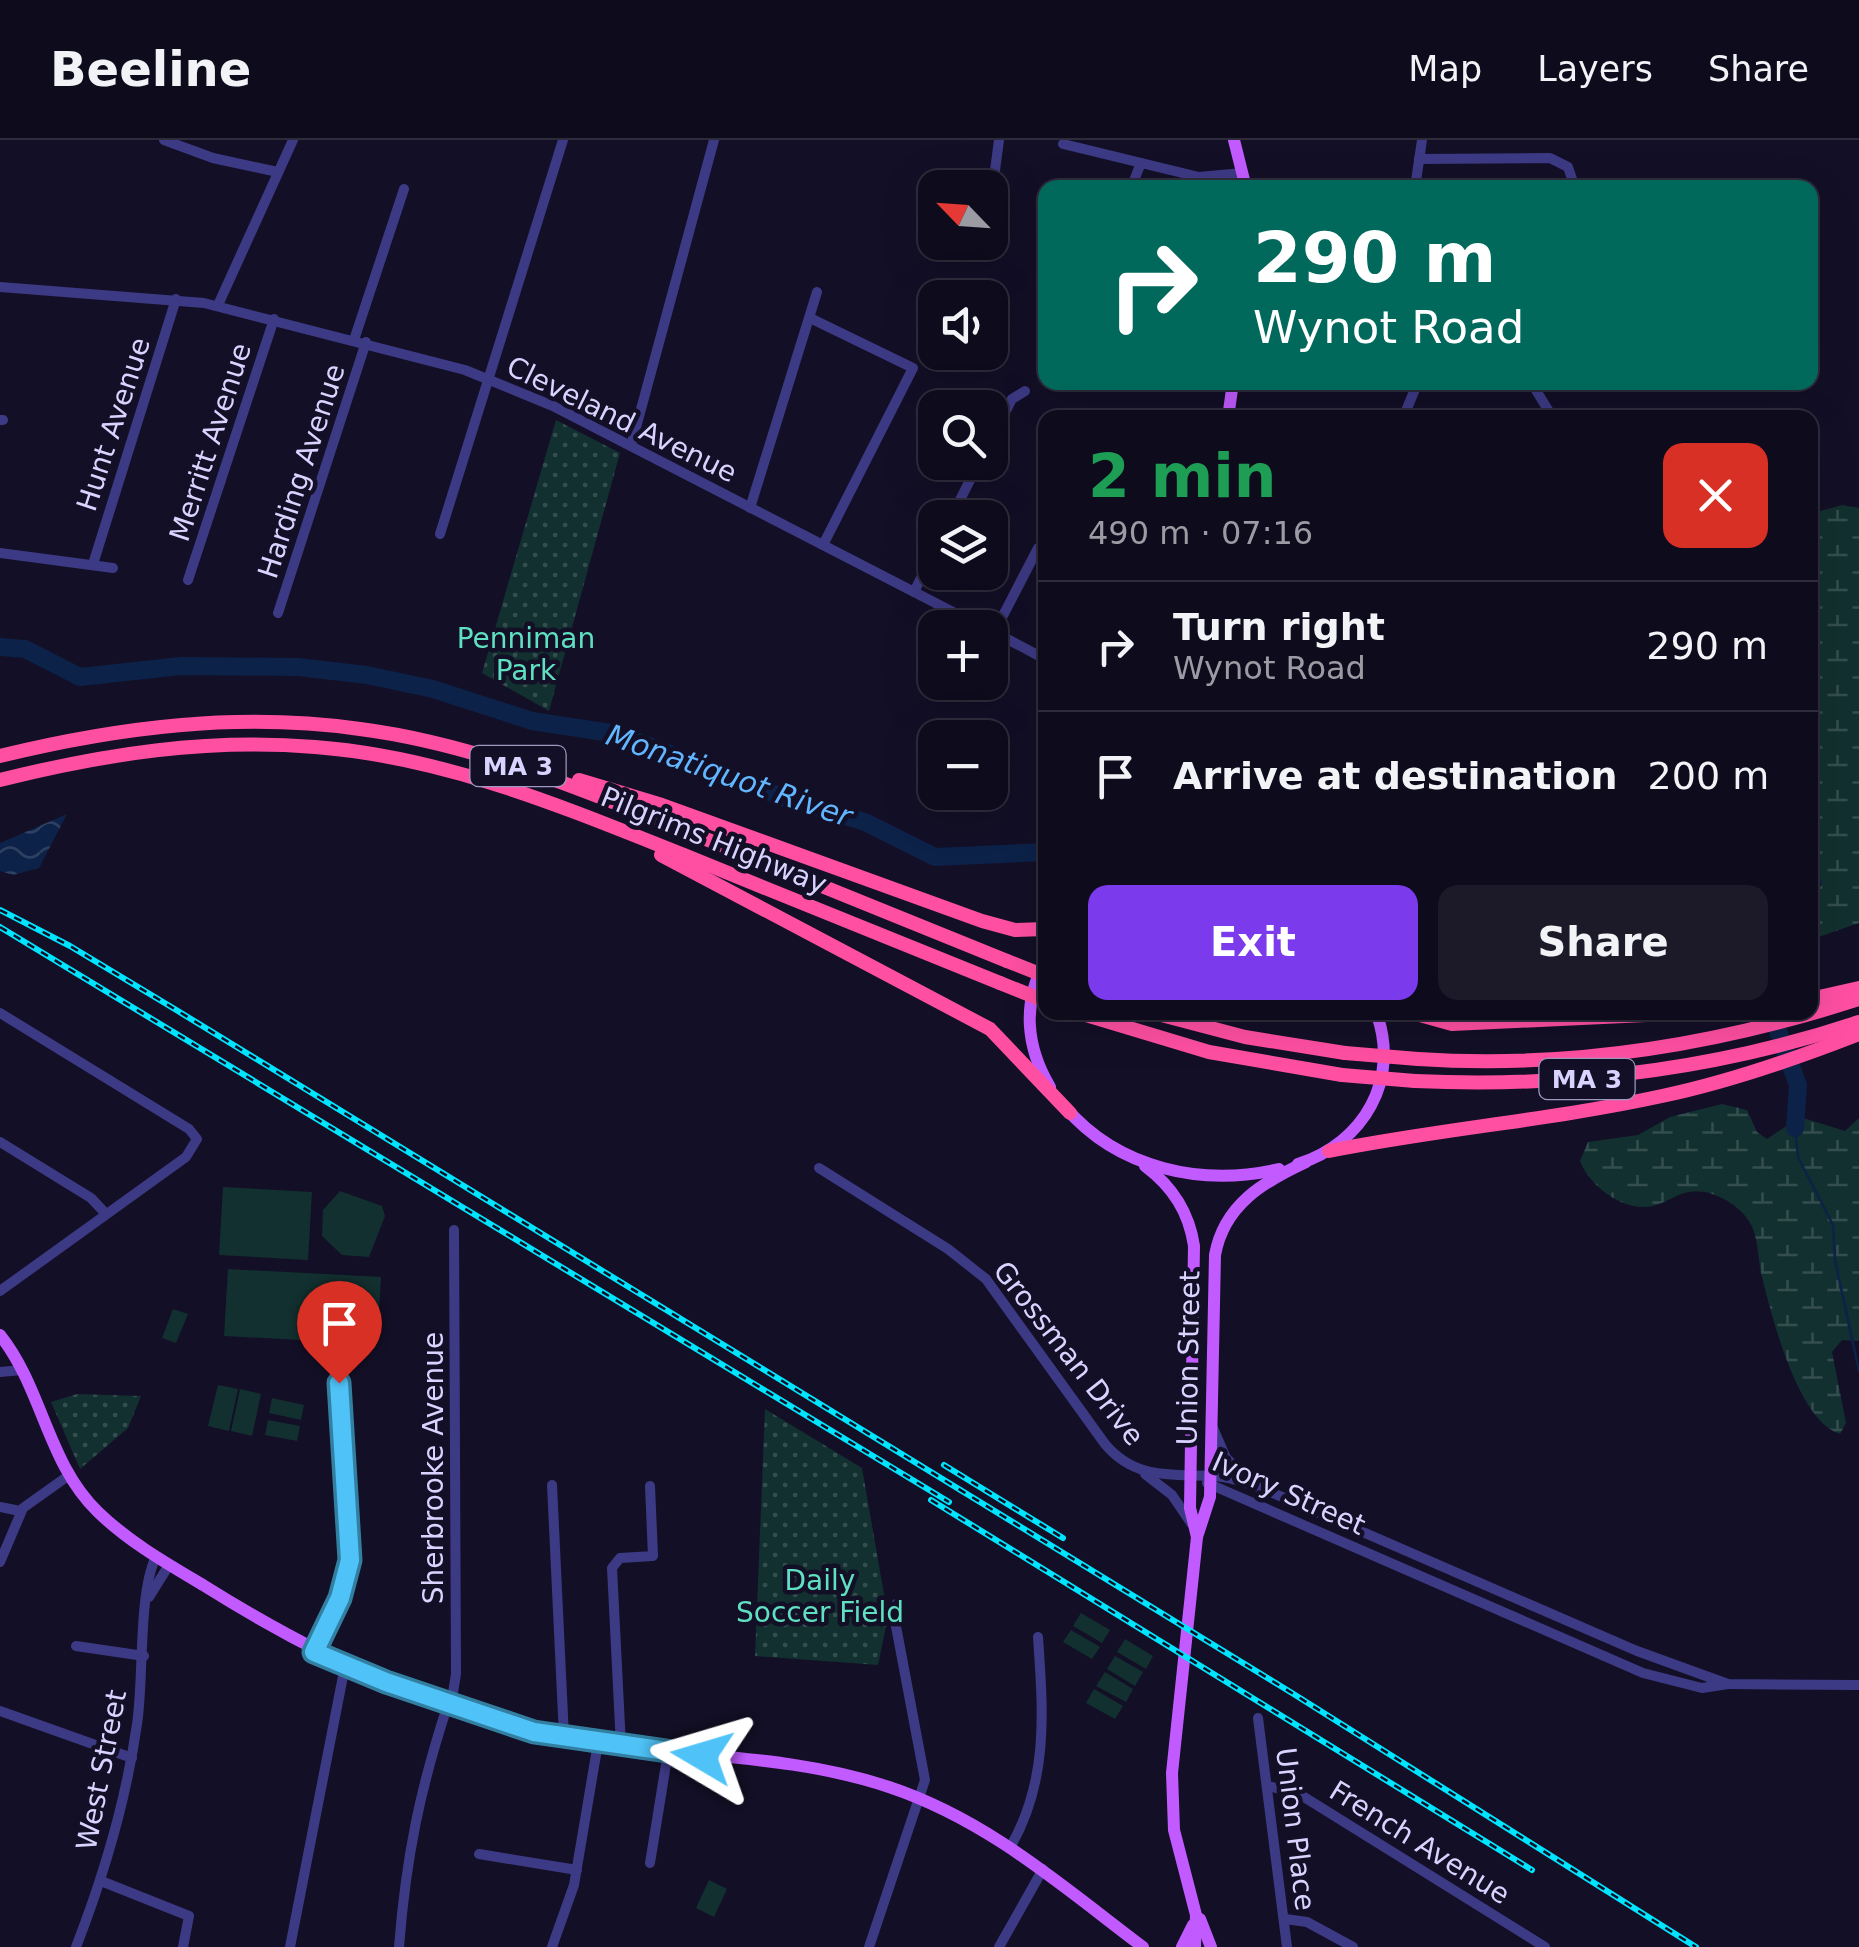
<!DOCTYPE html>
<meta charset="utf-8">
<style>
body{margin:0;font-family:"DejaVu Sans",sans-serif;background:#1c1929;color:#f1f3f6;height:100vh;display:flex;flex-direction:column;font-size:38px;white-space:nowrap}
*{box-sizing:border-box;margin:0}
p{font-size:32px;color:#9b9ba3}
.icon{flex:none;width:55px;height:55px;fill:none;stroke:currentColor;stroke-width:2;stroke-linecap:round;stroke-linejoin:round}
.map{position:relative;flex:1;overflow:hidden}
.panel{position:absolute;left:1038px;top:270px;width:780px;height:610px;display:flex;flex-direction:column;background:#0e0b1c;border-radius:20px;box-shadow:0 10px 40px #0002,0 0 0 2px #2e2b3b}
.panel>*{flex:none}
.guide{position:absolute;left:1038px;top:40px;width:780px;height:210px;border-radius:20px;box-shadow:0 10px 40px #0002,0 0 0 2px #2e2b3b;background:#00695c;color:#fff;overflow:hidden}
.needle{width:65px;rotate:295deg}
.fabs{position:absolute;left:918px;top:30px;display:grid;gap:20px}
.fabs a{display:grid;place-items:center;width:90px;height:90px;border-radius:20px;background:#0e0b1c;box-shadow:0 10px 40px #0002,0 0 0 2px #2e2b3b;font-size:50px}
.pin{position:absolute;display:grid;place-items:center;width:85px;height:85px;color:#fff;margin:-102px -42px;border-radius:50% 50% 50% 0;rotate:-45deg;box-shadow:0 0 10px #0007}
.pin .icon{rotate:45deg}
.me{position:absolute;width:110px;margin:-55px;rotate:277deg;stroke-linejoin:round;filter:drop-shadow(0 0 8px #0008)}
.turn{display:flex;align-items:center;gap:35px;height:210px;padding:0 50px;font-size:45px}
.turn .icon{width:130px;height:130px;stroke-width:2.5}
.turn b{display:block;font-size:70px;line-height:85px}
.round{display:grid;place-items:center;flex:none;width:105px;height:105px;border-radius:20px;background:#1c1929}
.head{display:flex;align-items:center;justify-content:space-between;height:170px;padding:0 50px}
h1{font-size:60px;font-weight:700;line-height:75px;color:#1e9e55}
.action{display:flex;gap:20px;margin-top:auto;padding:20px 50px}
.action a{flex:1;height:115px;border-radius:20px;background:#7c3aed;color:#fff;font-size:40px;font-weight:700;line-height:115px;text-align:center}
.action a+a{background:#1c1929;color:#f1f3f6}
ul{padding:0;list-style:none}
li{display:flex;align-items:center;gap:30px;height:130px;padding:0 50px;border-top:2px solid #2e2b3b}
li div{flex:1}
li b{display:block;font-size:38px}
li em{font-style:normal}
header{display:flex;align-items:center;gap:60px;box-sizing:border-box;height:140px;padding:0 50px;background:#0e0b1c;border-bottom:2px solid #2e2b3b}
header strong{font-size:48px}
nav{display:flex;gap:55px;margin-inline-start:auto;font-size:35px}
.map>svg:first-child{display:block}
.green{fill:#12302f}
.wetland{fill:url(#wetland-marsh)}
.park{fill:url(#park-dots)}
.water{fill:url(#water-waves)}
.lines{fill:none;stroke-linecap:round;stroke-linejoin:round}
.stream{stroke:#0c2248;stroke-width:2.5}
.river{stroke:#0c2248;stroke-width:18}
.minor{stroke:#3d3a85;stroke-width:10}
.major{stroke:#c25bff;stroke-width:12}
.highway{stroke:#ff4fa3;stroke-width:14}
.rail-casing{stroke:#00e5ff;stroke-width:6}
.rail{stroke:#130f26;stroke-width:2.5;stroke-dasharray:8;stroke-linecap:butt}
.highway-bridge{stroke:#ff4fa3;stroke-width:14}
.route-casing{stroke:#337fa1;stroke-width:25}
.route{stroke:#4fc3f7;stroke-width:18}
.labels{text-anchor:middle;stroke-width:9;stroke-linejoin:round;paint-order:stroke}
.shield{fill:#130f26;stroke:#9e99be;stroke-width:2.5}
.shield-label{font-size:25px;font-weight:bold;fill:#d9d4ff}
.street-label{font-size:28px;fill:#d9d4ff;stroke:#130f26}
.park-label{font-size:28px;fill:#5fe0c0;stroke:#130f26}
.water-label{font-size:30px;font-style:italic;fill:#62b6ff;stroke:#130f26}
</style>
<header>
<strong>Beeline</strong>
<nav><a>Map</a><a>Layers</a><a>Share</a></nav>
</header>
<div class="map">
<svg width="1859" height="1807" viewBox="0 0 1859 1807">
<defs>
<pattern id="wetland-marsh" width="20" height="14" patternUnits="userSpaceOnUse" patternTransform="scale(2.5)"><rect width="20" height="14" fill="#12302f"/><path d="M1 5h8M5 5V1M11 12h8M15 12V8" fill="none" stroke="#344d4e"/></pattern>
<pattern id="park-dots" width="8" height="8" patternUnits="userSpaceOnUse" patternTransform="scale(2.5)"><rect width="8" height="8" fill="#12302f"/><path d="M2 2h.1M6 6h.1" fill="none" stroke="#344d4e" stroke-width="1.8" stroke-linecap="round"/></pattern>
<pattern id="water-waves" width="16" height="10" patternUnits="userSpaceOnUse" patternTransform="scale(2.5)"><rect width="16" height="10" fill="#0c2248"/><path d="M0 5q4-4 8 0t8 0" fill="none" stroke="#2f4163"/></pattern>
</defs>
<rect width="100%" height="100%" fill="#130f26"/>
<g class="green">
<path d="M223,1047L312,1052L308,1120L219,1115Z"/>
<path d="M340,1051L382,1066L385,1076L369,1117L342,1115L322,1096L323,1070Z"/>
<path d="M228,1129L381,1137L377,1204L224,1196Z"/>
<path d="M173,1169L188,1174L176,1203L162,1198Z"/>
<path d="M218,1245L238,1249L229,1291L208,1286Z"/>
<path d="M240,1249L261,1254L252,1296L231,1291Z"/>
<path d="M272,1258L304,1265L301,1280L269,1273Z"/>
<path d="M268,1280L300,1286L297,1301L265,1295Z"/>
<path d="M1081,1473L1110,1490L1102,1503L1073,1486Z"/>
<path d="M1071,1490L1100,1507L1092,1519L1063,1502Z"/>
<path d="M1125,1499L1153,1516L1146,1529L1117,1512Z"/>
<path d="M1115,1516L1143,1532L1135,1546L1107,1529Z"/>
<path d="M1105,1532L1133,1549L1126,1562L1096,1546Z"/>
<path d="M1094,1549L1123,1566L1115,1579L1086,1563Z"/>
<path d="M709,1740L727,1749L714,1777L696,1768Z"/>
</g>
<g class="wetland">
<path d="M1842,365L1859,368V783L1810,800V374Z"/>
<path d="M1722,964L1747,970L1757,992L1767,999L1800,977L1845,991L1859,978V1201L1842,1200L1832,1212L1846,1283L1840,1294C1797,1281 1771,1173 1761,1133C1758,1116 1758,1095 1749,1081C1737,1063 1710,1048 1689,1052C1676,1054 1666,1063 1653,1066C1625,1073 1589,1046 1580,1021L1588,1002L1638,995L1670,977Z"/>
</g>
<g class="park">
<path d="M556,280L620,313L549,571L482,533Z"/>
<path d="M77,1254L141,1256L128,1288L80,1329L51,1262Z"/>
<path d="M765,1269L862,1328L888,1477L878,1525L755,1516Z"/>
</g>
<path class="water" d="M67,674L39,728L13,735L0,731V703Z"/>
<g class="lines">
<g class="stream">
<path d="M1810,716L1821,743L1810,762"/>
<path d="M1795,988L1798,1017L1833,1085L1835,1120L1859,1231"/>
</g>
<g class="river">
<path d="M0,507L25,509L80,537L181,526L298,527L367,535L433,549L532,581L617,594L788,659L865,682L935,717L1045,712"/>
<path d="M1771,872L1798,945L1795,988"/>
</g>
<g class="minor">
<path d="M164,0L213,18L278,32"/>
<path d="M1063,4L1199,37L1243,33"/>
<path d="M1419,19L1550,18L1568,27L1575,48"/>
<path d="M1131,48L1141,23"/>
<path d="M1415,48L1422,0"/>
<path d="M992,53L999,0"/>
<path d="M0,147L204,163L465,230L553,266L984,488"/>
<path d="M218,165L293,0"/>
<path d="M810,178L913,228L823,405"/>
<path d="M354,200L404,49"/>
<path d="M1531,242L1553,278"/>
<path d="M1403,278L1418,242"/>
<path d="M0,280H3"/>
<path d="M990,301L1012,259L1025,251"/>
<path d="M631,306L714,0"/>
<path d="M750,368L817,152"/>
<path d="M951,378L979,322"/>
<path d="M440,394L563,0"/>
<path d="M0,413L113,428"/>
<path d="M93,424L176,159"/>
<path d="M188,440L274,179"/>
<path d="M914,452L935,410"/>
<path d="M278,473L366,202"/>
<path d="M990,490L1045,519"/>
<path d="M994,493L1038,408"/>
<path d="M0,873L189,989L197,999L186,1017L0,1151"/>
<path d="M0,1002L91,1058L105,1073"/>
<path d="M819,1028L948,1109L986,1139L1105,1304C1135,1340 1171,1334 1213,1336C1231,1337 1249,1344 1266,1350L1637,1511L1728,1544L1859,1545"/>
<path d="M0,1232L22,1230"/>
<path d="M1213,1288L1226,1318L1252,1342"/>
<path d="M1145,1334L1172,1355L1191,1383"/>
<path d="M1207,1343L1643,1533L1702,1548L1728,1544"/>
<path d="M552,1345L564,1597"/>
<path d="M0,1367L20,1371"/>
<path d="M0,1422L23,1368L68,1336"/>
<path d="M149,1457L169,1425"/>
<path d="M76,1506L144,1516"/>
<path d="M314,1512L340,1458L350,1420L339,1243"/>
<path d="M451,1565L456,1534L454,1090"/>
<path d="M0,1571L132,1618"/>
<path d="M1258,1578L1287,1807"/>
<path d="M621,1606L612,1428L620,1418L653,1416L650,1346"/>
<path d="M1267,1646L1296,1652L1545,1807"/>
<path d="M1011,1706C1049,1639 1043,1571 1038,1497"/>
<path d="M479,1714L577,1730"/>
<path d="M650,1723L668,1612"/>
<path d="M101,1741L189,1776L183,1807"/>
<path d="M1285,1779L1307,1782L1353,1807"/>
<path d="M76,1807C104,1735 126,1661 137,1584C144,1540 138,1452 156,1417"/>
<path d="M290,1807L345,1526"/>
<path d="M399,1807C406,1717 420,1649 448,1564"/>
<path d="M552,1807L574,1745L598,1603"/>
<path d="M869,1807L925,1640L895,1481L896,1464"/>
<path d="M999,1807L1043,1729"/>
</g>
<g class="major">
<path d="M1234,0L1246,48"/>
<path d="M1228,278L1233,242"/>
<path d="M1045,822C1022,863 1026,907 1050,947"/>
<path d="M1065,967C1118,1029 1202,1047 1279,1029"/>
<path d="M1298,1024C1364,1003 1401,939 1376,872"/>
<path d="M1145,1026C1173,1047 1189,1072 1194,1106L1190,1368L1197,1397"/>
<path d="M0,1195C43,1249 47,1323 98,1372C129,1402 166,1423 203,1445C324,1521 456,1583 599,1603C695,1617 797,1616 889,1647C988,1680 1062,1746 1143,1807"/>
<path d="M1200,1779L1211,1807"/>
<path d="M1182,1807L1193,1785"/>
<path d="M1195,1807L1196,1775L1174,1690L1172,1633L1197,1397L1210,1357L1215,1115C1224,1065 1263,1042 1306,1022"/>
</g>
<g class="highway">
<path d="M0,616C119,587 238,572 360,589C476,604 583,650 691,693C796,736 902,778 1007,821"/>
<path d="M0,640C104,614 207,598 315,607C446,617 563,667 684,715C789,758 894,800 1000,843"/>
<path d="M579,640L662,665L982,781L1015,790L1045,789"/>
<path d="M661,715L990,889L1070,973"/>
<path d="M1810,859L1859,848"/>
<path d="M1076,872L1209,912L1342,935"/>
<path d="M1150,872L1245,897L1345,913"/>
<path d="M1409,872L1452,884L1709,872"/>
<path d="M1418,919C1567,929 1717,905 1859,859"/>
<path d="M1415,941C1566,948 1715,930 1859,882"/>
<path d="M1329,1011C1439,989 1552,980 1662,956C1729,942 1795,919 1859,894"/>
</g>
<defs>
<g id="rail">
<path d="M0,770L70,806L173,868L1292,1553L1696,1807"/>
<path d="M0,787L949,1362"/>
<path d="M944,1325L1063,1398"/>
<path d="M931,1360L1532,1730"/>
</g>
</defs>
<use href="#rail" class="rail-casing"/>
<use href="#rail" class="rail"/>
<g class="highway-bridge">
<path d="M1007,821L1045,836"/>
<path d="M1000,843L1045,861"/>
<path d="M1345,913L1418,919"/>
<path d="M1342,935L1415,941"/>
</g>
</g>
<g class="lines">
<defs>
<path id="route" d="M339,1243L350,1420L340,1458L314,1512L386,1542L534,1592L702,1616"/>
</defs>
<use href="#route" class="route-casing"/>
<use href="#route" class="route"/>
</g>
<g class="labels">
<g class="shield">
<rect x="470.5" y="606" width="95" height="40" rx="8"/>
<rect x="1539.5" y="919" width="95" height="40" rx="8"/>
</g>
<g class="shield-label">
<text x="518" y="635">MA 3</text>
<text x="1587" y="948">MA 3</text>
</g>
<g class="street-label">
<text transform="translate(622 279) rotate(26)" y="10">Cleveland Avenue</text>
<text transform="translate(113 284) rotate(-72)" y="10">Hunt Avenue</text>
<text transform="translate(210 302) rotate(-72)" y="10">Merritt Avenue</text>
<text transform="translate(301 331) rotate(-72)" y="10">Harding Avenue</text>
<text transform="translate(714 700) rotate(22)" y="10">Pilgrims Highway</text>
<text transform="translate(1069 1213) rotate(52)" y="10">Grossman Drive</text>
<text transform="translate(1188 1218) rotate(-89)" y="10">Union Street</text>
<text transform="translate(433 1328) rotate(-90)" y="10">Sherbrooke Avenue</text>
<text transform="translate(1289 1353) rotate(24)" y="10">Ivory Street</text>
<text transform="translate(101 1630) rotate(-79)" y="10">West Street</text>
<text transform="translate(1296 1689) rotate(83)" y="10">Union Place</text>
<text transform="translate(1420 1702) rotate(32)" y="10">French Avenue</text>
</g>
<g class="park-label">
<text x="526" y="508">Penniman<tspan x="526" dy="32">Park</tspan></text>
<text x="820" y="1450">Daily<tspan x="820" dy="32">Soccer Field</tspan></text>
</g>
<g class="water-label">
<text transform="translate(729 636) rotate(19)" y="10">Monatiquot River</text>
</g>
</g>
</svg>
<div class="fabs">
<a><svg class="needle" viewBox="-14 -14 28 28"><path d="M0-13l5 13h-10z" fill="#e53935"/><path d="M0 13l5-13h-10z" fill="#9b9ba3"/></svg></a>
<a><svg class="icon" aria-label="sound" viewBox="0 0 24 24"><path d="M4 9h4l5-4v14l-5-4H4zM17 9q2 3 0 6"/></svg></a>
<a><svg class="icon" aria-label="search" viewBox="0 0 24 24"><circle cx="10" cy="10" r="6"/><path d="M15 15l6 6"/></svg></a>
<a><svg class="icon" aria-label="layers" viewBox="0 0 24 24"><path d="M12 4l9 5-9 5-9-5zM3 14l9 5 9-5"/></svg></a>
<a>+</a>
<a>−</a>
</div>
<div class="pin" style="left:339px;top:1243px;background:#d93025"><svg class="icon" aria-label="arrive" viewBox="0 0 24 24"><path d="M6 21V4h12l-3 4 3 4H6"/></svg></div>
<svg class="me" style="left:702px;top:1616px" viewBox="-20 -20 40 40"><path d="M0-17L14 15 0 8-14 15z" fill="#4fc3f7" stroke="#fff" stroke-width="4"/></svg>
<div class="guide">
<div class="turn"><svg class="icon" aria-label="right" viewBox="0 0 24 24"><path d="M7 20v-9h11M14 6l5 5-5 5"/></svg><div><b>290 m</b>Wynot Road</div></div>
</div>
<section class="panel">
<div class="head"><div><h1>2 min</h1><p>490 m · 07:16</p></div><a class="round" style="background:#d93025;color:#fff"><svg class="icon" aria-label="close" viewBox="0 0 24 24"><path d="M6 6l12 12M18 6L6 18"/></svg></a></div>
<ul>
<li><svg class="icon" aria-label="right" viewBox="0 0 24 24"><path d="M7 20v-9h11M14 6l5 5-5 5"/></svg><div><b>Turn right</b><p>Wynot Road</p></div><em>290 m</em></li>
<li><svg class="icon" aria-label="arrive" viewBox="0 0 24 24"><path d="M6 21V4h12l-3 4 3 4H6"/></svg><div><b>Arrive at destination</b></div><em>200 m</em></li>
</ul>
<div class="action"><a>Exit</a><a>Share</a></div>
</section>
</div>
